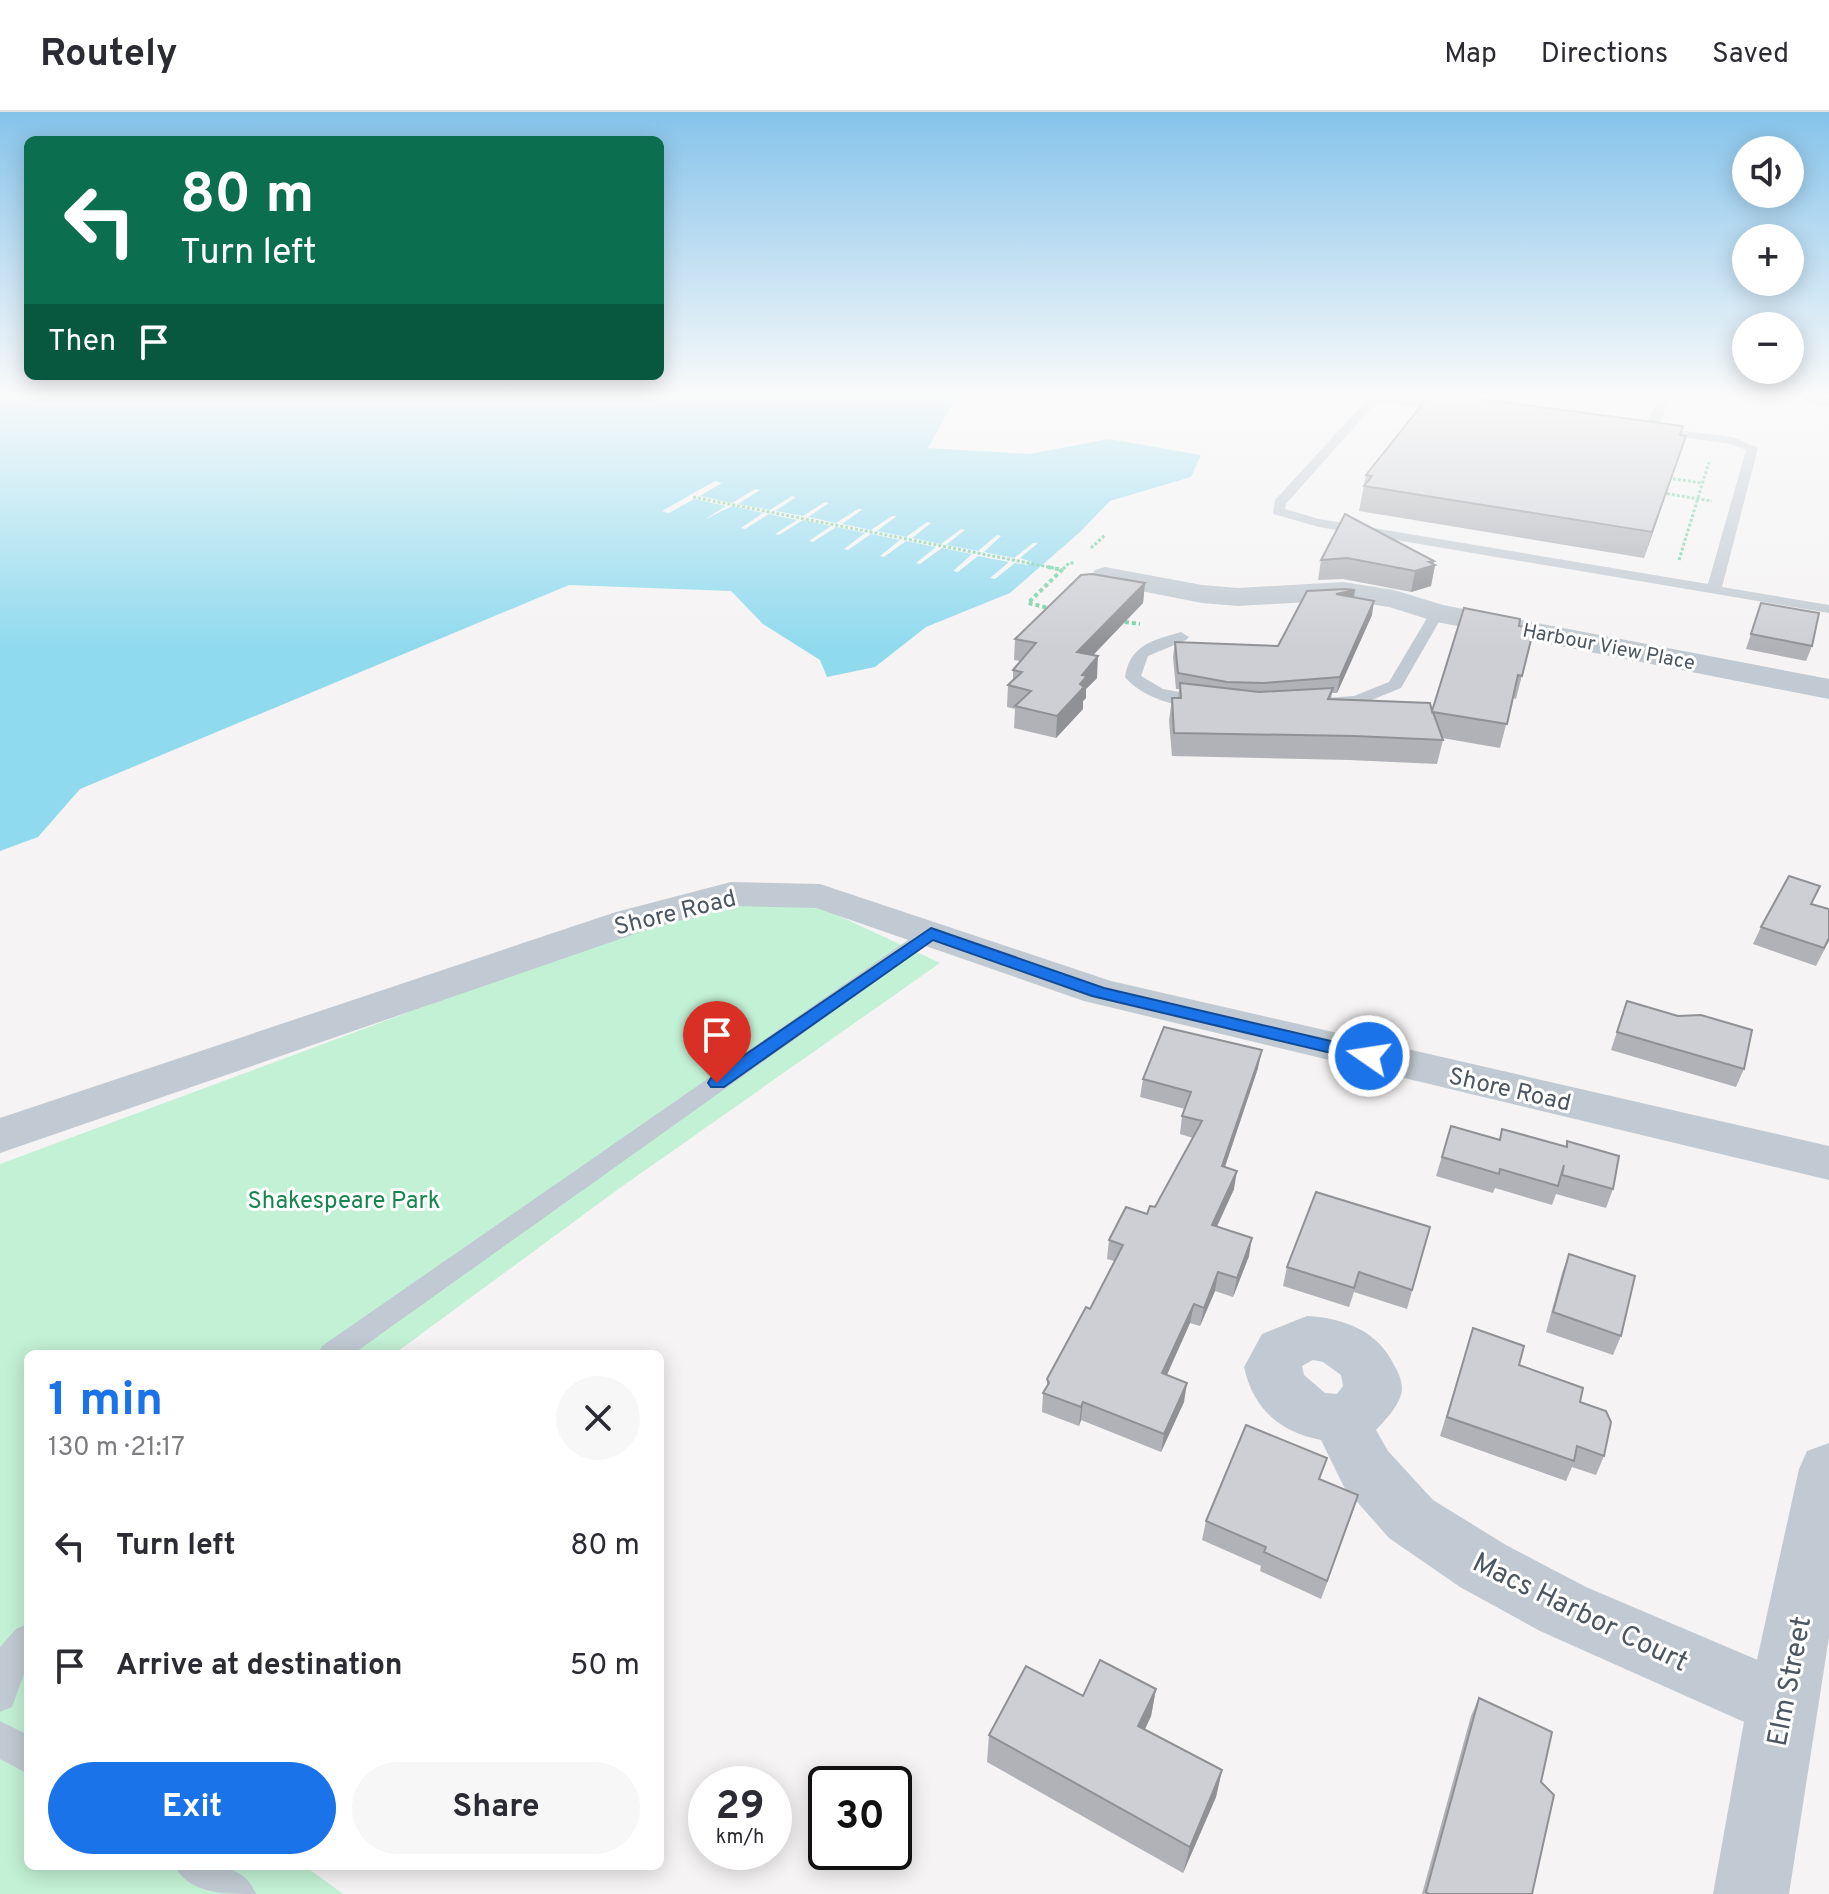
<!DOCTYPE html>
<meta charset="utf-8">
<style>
body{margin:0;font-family:Overpass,sans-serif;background:#f7f7f7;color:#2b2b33;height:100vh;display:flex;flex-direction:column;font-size:30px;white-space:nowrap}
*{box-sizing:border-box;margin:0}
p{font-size:26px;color:#7c7c81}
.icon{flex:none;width:44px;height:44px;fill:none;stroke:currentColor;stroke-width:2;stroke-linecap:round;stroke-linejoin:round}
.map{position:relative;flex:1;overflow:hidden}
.panel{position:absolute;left:24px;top:1238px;width:640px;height:520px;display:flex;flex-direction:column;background:#fff;border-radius:12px;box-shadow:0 4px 20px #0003}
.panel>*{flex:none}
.banner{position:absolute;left:24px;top:24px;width:640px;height:244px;border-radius:12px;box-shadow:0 4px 20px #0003;background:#0b6e4f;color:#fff;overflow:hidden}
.buttons{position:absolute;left:1732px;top:24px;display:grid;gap:16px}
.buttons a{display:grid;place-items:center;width:72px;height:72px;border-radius:50%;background:#fff;box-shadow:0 4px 20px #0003;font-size:40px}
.speed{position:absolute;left:688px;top:1654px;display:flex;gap:16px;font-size:40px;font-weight:700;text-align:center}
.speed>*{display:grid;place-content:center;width:104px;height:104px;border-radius:50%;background:#fff;box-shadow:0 4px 20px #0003;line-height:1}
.speed small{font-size:20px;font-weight:400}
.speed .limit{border:4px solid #111;border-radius:12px;background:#fff;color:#111}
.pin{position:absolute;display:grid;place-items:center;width:68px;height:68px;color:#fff;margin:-82px -34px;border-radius:50% 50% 50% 0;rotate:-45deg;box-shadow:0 0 8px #0007}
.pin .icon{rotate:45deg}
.me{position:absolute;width:88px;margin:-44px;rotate:283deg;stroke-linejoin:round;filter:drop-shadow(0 0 6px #0008)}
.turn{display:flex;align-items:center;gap:28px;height:168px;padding:0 24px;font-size:36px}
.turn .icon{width:104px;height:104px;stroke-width:2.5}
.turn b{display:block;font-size:56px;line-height:68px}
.then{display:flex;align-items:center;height:76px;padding:0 24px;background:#0003;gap:16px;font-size:30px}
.round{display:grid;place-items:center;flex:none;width:84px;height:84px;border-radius:42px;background:#f7f7f7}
.head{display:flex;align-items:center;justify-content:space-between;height:136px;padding:0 24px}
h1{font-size:48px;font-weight:700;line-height:60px;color:#1a73e8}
.cta{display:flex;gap:16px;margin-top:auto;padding:16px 24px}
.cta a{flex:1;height:92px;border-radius:48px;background:#1a73e8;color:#fff;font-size:32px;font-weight:700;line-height:92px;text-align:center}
.cta a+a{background:#f7f7f7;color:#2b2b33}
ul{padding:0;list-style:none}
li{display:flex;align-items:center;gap:24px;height:120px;padding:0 24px}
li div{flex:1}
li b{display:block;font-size:30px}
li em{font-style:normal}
header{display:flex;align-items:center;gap:48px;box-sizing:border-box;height:112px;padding:0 40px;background:#fff;border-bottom:2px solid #e1e1e2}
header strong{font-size:38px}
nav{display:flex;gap:44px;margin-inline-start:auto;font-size:28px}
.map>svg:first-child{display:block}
.green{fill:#c3f1d5}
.water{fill:#90daee}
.pier{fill:#f5f3f3}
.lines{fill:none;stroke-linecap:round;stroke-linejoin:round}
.path-far1{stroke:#7ad0a6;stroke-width:3;stroke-dasharray:3 2;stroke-linecap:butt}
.path{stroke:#7ad0a6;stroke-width:4;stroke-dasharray:4 3;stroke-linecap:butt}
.service{fill:#c1cad2;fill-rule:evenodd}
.minor{fill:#c1cad2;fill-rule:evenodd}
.tertiary{fill:#c1cad2;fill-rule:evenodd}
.wall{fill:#b0b2b7}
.shaded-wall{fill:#909195}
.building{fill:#cdcfd5;stroke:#909195;stroke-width:2}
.route{fill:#1a73e8;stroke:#114b97;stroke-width:2}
.labels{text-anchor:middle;stroke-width:6;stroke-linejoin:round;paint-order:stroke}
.far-street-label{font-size:20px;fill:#4a5661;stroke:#fff}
.street-label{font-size:24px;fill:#4a5661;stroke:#fff}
.park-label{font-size:24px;fill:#17864f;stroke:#fff}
.near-street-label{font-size:28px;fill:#4a5661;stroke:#fff}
</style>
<header>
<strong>Routely</strong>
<nav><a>Map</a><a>Directions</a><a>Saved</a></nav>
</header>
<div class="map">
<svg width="1829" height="1782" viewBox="0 0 1829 1782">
<rect width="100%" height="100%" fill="#f5f3f3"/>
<path class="green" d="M763,792L824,797L940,851L617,1078L394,1242H28V1754H305L343,1782H0V1052L646,812L706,798Z"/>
<path class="water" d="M0,285H956L928,336L1029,342L1109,327L1201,343L1191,365L1110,389L1080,420L1010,481L926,515L875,555L827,565L820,548L763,512L731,479L569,473L80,677L38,725L0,739Z"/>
<path class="pier" d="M715,369L722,371L700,384L732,391L755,377L760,378L738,392L770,398L792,384L796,385L775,399L803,404L825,390L829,391L808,405L836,411L858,397H863L842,412L871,418L892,404H897L877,419L906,425L927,410L931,411L912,426L941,432L961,417L965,418L946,433L978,439L997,423L1001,424L984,440L1014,446L1033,431H1038L1020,446L1032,450L1028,453L1015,451L995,467L990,466L1009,450L978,444L958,460L953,459L972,442L942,436L920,452L916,451L936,435L906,429L884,445L880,444L900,428L871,422L848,438L844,437L865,421L836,415L813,430L809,429L831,414L803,408L779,423L775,422L797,408L769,402L745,417L741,416L763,401L732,394L704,408L726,394L694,387L669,401L662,399Z"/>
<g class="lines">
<g class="path-far1">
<path d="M1668,366L1702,371"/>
<path d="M1662,381L1712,389"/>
<path d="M693,385L1059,457"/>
<path d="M1091,436L1105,423"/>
<path d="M1679,448L1709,350"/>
<path d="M1063,457L1069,451H1075"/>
</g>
<g class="path">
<path d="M1048,455L1062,458"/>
<path d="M1053,497L1028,491L1065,455"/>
<path d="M1118,509L1140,512"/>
</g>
<g class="service">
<path d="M1379,285L1453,292L1459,295L1453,298L1382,291L1373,294L1286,392L1285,397L1319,407L1708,472L1746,338L1731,332L1646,320L1644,318L1658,285H1669L1659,316L1733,325L1758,336L1722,475L1829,493V501L1319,415L1273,402L1275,388L1365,290Z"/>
<path d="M1437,497L1444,501L1401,576L1357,594H1325L1323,590L1325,586L1354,584L1389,570L1430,501Z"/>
<path d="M1181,520L1189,525L1186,528L1148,544L1141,564L1163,577L1211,586L1213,590L1211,594C1184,599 1142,586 1125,565C1130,533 1153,528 1181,520Z"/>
<path d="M931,815L938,817L941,821L938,825L353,1242H318L322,1234L924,817Z"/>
<path d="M28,1512V1551L12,1595L0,1600V1535L16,1517Z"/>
<path d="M0,1609L28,1623V1662L0,1647Z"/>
<path d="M175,1754C207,1754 242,1748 256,1782C224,1782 189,1782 175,1754Z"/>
</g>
<g class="minor">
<path d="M1802,285H1829V295L1805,290Z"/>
<path d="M1105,455L1202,473L1238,476L1343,470L1394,478L1443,493L1829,567V587L1437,510L1389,495L1343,488L1238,494L1202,491L1095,470L1091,464L1095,458Z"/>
<path d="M731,770L820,772L1111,869L1829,1034V1068L1084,889L816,796L732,794L646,818L0,1041V1006L616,800Z"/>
<path d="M1307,1204C1344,1206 1378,1219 1394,1253C1399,1261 1404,1273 1401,1283C1397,1296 1385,1308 1376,1318L1388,1339L1433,1388L1506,1433L1586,1475L1807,1569L1817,1593L1807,1617L1782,1627L1540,1519L1460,1475L1389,1426L1344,1375L1321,1328C1279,1320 1253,1296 1244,1255L1262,1222ZM1313,1248L1323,1250L1341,1263L1343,1274L1337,1282L1325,1281L1304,1263L1302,1254Z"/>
</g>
<path class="tertiary" d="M1829,1331V1525L1789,1782H1713L1747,1593L1799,1357L1807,1339Z"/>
</g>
<g class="wall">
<path d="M1681,323L1686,324L1644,446L1359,399L1366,363Z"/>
<path d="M1345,402L1434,449L1433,452L1435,453L1431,474L1411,480L1343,467L1318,468L1321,448Z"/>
<path d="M1145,471L1143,491L1093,543L1097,566L1086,577V586L1083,589V597L1056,626L1014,616L1015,597L1007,595L1008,573L1013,569V558L1020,549L1014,548L1015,527Z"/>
<path d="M1354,485L1372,503L1337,581H1332L1331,587L1432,599L1519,514L1534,516L1516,587L1513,586L1500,636L1442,626L1443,628L1437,652L1349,648L1172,644L1169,609L1172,586H1178L1179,577H1176L1173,545L1175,530L1278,534Z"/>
<path d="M1761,491L1812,534L1806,549L1746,537Z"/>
<path d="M1812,792L1829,797V829L1816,854L1753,832L1761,815Z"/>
<path d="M1627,889L1678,904L1744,957L1736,975L1611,938Z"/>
<path d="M1258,956L1225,1055L1234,1077L1217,1115L1249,1144L1233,1185L1215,1179L1200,1214L1190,1211L1167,1263L1184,1290L1161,1340L1081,1308L1079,1314L1042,1300L1043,1281L1047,1275V1267L1090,1197L1114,1149L1107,1147L1109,1128L1155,1095L1193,1026L1180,1022L1182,1004L1185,997L1140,985L1143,967Z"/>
<path d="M1451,1014L1499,1028L1502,1017L1565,1035L1567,1029L1613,1077L1606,1096L1556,1082L1552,1093L1495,1076L1493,1081L1436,1064Z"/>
<path d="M1430,1115L1407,1197L1354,1180L1349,1195L1283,1174L1287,1155Z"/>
<path d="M1569,1142L1621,1224L1613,1243L1546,1220L1562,1161Z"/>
<path d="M1473,1216L1519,1253L1604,1344L1596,1363L1572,1355L1566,1369L1440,1324Z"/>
<path d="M1321,1368L1358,1383L1321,1487L1260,1459L1261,1454L1202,1428L1206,1409Z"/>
<path d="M1156,1577L1151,1604L1145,1617L1222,1658L1216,1685L1183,1761L987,1650L989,1623L1083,1584Z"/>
<path d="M1479,1586L1541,1670L1532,1782H1422L1471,1604Z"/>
</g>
<g class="shaded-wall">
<path d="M1686,324L1678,348L1644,446L1652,420Z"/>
<path d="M1434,449L1433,454L1435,453L1431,474L1411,480L1415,459L1429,450Z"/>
<path d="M1145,471L1143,491L1076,561L1077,540Z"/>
<path d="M1355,478L1353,493L1336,482Z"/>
<path d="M1374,489L1372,503L1337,581L1340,565Z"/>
<path d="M1098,544L1097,566L1086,577V586L1083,589V597L1056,626L1057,604L1082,563Z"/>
<path d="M1262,938L1258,956L1219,1072L1222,1054Z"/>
<path d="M1237,1059L1234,1077L1209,1131L1212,1113Z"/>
<path d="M1252,1126L1249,1144L1233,1185L1237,1166Z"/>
<path d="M1218,1160L1215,1179L1200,1214L1204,1196Z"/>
<path d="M1194,1192L1190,1211L1159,1280L1162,1261Z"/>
<path d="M1187,1271L1184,1290L1161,1340L1164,1322Z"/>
<path d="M1083,1290L1081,1308L1079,1314L1081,1295Z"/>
<path d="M1358,1383L1352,1402L1321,1487L1327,1469Z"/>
<path d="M1156,1577L1151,1604L1134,1641L1138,1614Z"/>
<path d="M1222,1658L1216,1685L1183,1761L1190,1735Z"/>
</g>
<g class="building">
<path d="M1428,285H1466L1683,314L1680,323L1686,324L1652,420L1364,374L1372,364L1366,363Z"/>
<path d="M1345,402L1434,449L1429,450L1435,453L1415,459L1347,446L1321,448Z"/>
<path d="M1092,462L1145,471L1077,540L1098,544L1082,563L1087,564L1080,572L1084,575L1057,604L1015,594L1031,579L1008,573L1022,560L1013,558L1036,531L1015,527L1081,463Z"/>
<path d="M1345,477L1355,478L1336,482L1374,489L1340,565L1264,571L1227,570L1178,561L1175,530L1278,534L1307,479Z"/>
<path d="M1761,491L1819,501L1812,534L1751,522Z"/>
<path d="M1464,496L1520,507L1519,514L1534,516L1522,564L1518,563L1507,612L1433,600L1443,628L1354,624L1174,621L1172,586H1181L1180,571L1259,580L1333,576L1328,587L1430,591L1432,599Z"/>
<path d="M1789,764L1820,774L1811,792L1829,797V826L1824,836L1761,815Z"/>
<path d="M1627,889L1678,904L1701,903L1752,918L1744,957L1617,920Z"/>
<path d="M1164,915L1262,938L1222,1054L1237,1059L1212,1113L1252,1126L1237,1166L1218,1160L1204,1196L1194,1192L1162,1261L1187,1271L1164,1322L1083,1290L1081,1295L1043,1281L1049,1271L1047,1267L1086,1195L1090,1197L1123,1133L1109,1128L1126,1095L1147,1102L1150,1094L1155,1095L1202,1009L1182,1004L1191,980L1143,967Z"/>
<path d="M1451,1014L1500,1028L1502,1017L1567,1035V1029L1619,1044L1613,1077L1562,1063L1564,1053L1558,1074L1500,1057L1499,1062L1442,1045Z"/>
<path d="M1316,1080L1430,1115L1412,1178L1359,1160L1354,1176L1287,1155Z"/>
<path d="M1569,1142L1635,1164L1621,1224L1553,1200Z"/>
<path d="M1473,1216L1524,1234L1519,1253L1583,1276L1580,1290L1606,1299L1611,1310L1604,1344L1577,1334L1574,1349L1447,1305Z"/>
<path d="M1246,1313L1327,1346L1319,1367L1358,1383L1327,1469L1264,1440L1266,1435L1206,1409Z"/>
<path d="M1100,1548L1156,1577L1138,1614L1222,1658L1190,1735L989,1623L1026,1554L1083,1584Z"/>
<path d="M1479,1586L1552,1620L1541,1670L1554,1683L1532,1782H1429L1426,1780Z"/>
</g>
<linearGradient id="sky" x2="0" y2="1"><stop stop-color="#85c3ea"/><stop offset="0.53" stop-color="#fafafa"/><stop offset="1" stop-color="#fafafa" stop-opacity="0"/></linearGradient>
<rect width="1829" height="535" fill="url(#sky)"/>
<path class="route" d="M931,816L1104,876L1369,938L1378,944L1369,950L1092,884L933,828L724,975H711L708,971L711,966Z"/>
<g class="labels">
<g class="far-street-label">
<text transform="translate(1609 534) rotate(11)" y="7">Harbour View Place</text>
</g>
<g class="street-label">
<text transform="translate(675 800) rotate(-14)" y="8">Shore Road</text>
<text transform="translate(1510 977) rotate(13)" y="8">Shore Road</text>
</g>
<g class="park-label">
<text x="344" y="1096">Shakespeare Park</text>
</g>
<g class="near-street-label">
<text transform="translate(1581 1499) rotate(26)" y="10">Macs Harbor Court</text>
<text transform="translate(1788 1569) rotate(-79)" y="10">Elm Street</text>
</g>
</g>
</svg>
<div class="buttons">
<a><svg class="icon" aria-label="sound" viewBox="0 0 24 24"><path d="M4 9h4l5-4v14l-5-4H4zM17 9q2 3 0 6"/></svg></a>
<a>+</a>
<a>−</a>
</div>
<div class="speed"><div>29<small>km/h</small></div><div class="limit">30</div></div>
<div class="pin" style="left:717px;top:971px;background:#d93025"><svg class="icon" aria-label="arrive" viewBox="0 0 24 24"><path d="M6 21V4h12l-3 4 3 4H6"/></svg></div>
<svg class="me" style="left:1369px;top:944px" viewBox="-20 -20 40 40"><circle r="17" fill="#1a73e8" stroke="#fff" stroke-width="3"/><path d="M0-11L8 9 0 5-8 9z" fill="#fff"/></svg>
<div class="banner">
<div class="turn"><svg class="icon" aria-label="left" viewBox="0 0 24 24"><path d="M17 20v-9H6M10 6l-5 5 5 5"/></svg><div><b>80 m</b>Turn left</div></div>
<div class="then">Then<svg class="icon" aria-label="arrive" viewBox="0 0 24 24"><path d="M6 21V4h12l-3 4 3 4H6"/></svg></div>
</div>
<section class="panel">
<div class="head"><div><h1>1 min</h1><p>130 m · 21:17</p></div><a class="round"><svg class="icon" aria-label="close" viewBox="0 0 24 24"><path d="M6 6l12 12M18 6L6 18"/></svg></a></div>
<ul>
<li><svg class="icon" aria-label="left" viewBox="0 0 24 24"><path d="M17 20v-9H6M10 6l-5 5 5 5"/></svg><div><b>Turn left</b></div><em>80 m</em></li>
<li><svg class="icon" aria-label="arrive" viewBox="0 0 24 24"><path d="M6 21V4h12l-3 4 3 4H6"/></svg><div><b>Arrive at destination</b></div><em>50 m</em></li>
</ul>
<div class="cta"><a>Exit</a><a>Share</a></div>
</section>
</div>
